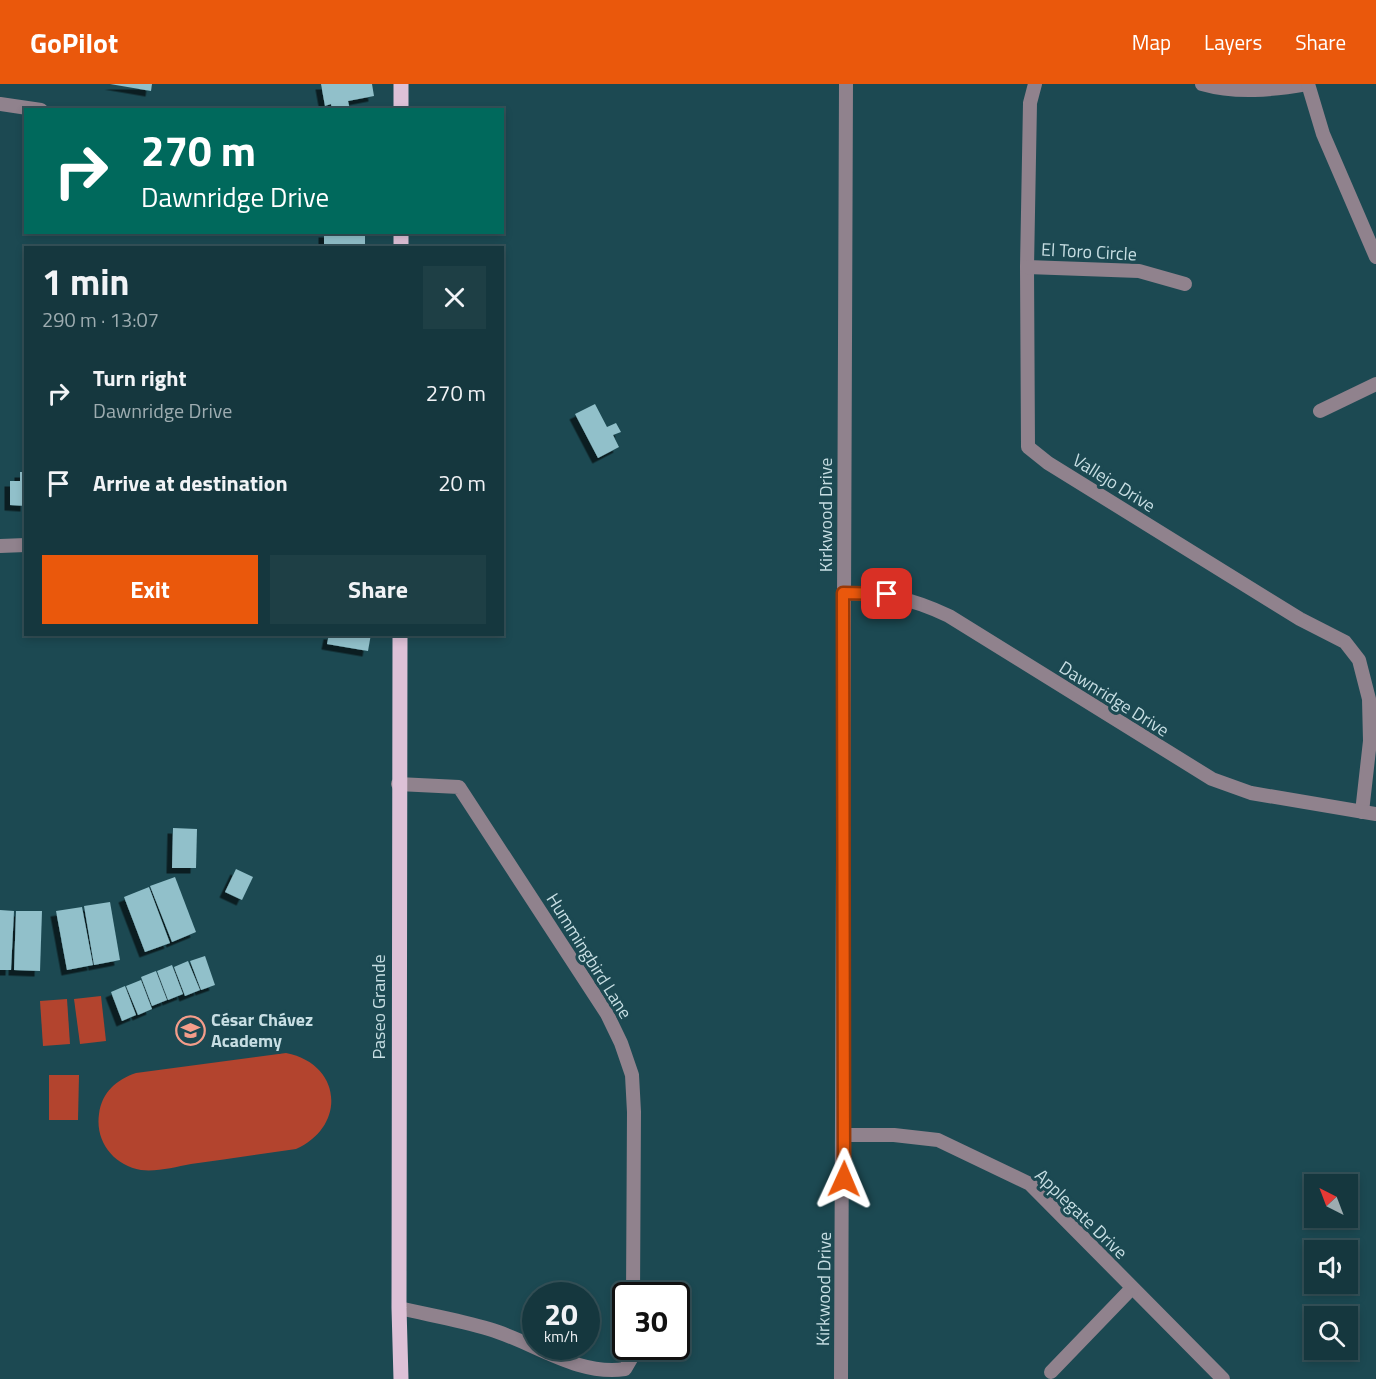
<!DOCTYPE html>
<meta charset="utf-8">
<style>
body{margin:0;font-family:"Titillium Web",sans-serif;background:#1e3f45;color:#f1f3f6;height:100vh;display:flex;flex-direction:column;font-size:22px;white-space:nowrap}
*{box-sizing:border-box;margin:0}
p{font-size:20px;color:#9dacb0}
.icon{flex:none;width:33px;height:33px;fill:none;stroke:currentColor;stroke-width:2;stroke-linecap:round;stroke-linejoin:round}
.map{position:relative;flex:1;overflow:hidden}
.side{position:absolute;left:24px;top:162px;width:480px;height:390px;display:flex;flex-direction:column;background:#15373e;border-radius:0px;box-shadow:0 3px 9px #0003,0 0 0 2px #345158}
.side>*{flex:none}
.top-card{position:absolute;left:24px;top:24px;width:480px;height:126px;border-radius:0px;box-shadow:0 3px 9px #0003,0 0 0 2px #345158;background:#00695c;color:#fff;overflow:hidden}
.needle{width:39px;rotate:318deg}
.tools{position:absolute;left:1304px;top:1090px;display:grid;gap:12px}
.tools a{display:grid;place-items:center;width:54px;height:54px;border-radius:0px;background:#15373e;box-shadow:0 3px 9px #0003,0 0 0 2px #345158;font-size:30px}
.speed{position:absolute;left:522px;top:1198px;display:flex;gap:12px;font-size:30px;font-weight:700;text-align:center}
.speed>*{display:grid;place-content:center;width:78px;height:78px;border-radius:50%;background:#15373e;box-shadow:0 3px 9px #0003,0 0 0 2px #345158;line-height:1}
.speed small{font-size:15px;font-weight:400}
.speed .limit{border:3px solid #111;border-radius:9px;background:#fff;color:#111}
.pin{position:absolute;display:grid;place-items:center;width:51px;height:51px;color:#fff;margin:-26px;border-radius:12px;box-shadow:0 3px 9px #0006}
.me{position:absolute;width:66px;margin:-33px;rotate:1deg;stroke-linejoin:round;filter:drop-shadow(0 0 4px #0008)}
.turn{display:flex;align-items:center;gap:21px;height:126px;padding:0 18px;font-size:27px}
.turn .icon{width:78px;height:78px;stroke-width:2.5}
.turn b{display:block;font-size:42px;line-height:51px}
.round{display:grid;place-items:center;flex:none;width:63px;height:63px;border-radius:0px;background:#1e3f45}
.headline{display:flex;align-items:center;justify-content:space-between;height:102px;padding:0 18px}
h1{font-size:36px;font-weight:700;line-height:45px}
.action{display:flex;gap:12px;margin-top:auto;padding:12px 18px}
.action a{flex:1;height:69px;border-radius:0px;background:#ea580c;color:#fff;font-size:24px;font-weight:700;line-height:69px;text-align:center}
.action a+a{background:#1e3f45;color:#f1f3f6}
ul{padding:0;list-style:none}
li{display:flex;align-items:center;gap:18px;height:90px;padding:0 18px}
li div{flex:1}
li b{display:block;font-size:22px}
li em{font-style:normal}
header{display:flex;align-items:center;gap:36px;box-sizing:border-box;height:84px;padding:0 30px;background:#ea580c;color:#fff}
header strong{font-size:28px}
nav{display:flex;gap:33px;margin-inline-start:auto;font-size:21px}
.map>svg:first-child{display:block}
.green{fill:#b3442e}
.building{fill:#91c0ca;filter:url(#shadow)}
.lines{fill:none;stroke-linecap:round;stroke-linejoin:round}
.minor{stroke:#90828d;stroke-width:14}
.major{stroke:#ddc1d7;stroke-width:15}
.route-casing{stroke:#983908;stroke-width:15}
.route{stroke:#ea580c;stroke-width:10}
.labels{text-anchor:middle;stroke-width:6;stroke-linejoin:round;paint-order:stroke}
.street-label{font-size:18px;fill:#c7dee3;stroke:#1c4952}
.poi-label{font-size:18px;font-weight:bold;fill:#c7dee3;stroke:#1c4952;text-anchor:start}
</style>
<header>
<strong>GoPilot</strong>
<nav><a>Map</a><a>Layers</a><a>Share</a></nav>
</header>
<div class="map">
<svg width="1376" height="1295" viewBox="0 0 1376 1295">
<defs>
<filter id="shadow"><feDropShadow dx="-5.5" dy="5.5" stdDeviation="0" flood-color="#0009"/></filter>
</defs>
<rect width="100%" height="100%" fill="#1c4952"/>
<g class="green">
<path d="M101,912L106,957L80,960L74,915Z"/>
<path d="M67,915L70,960L43,962L40,917Z"/>
<path d="M286,969C342,980 347,1042 296,1065C261,1070 226,1075 191,1080C175,1083 157,1088 141,1086C114,1081 95,1058 99,1030C102,1008 116,996 136,989Z"/>
<path d="M49,991H79L78,1036H49Z"/>
</g>
<g class="building">
<path d="M110,0H152L151,7Z"/>
<path d="M321,0H372L374,12L348,17L350,26H332L331,20L325,22Z"/>
<rect x="324" y="148" width="41" height="16"/>
<path d="M595,320L607,343L616,339L621,348L613,351L619,363L598,374L575,330Z"/>
<path d="M20,388H26V422L10,421V397H20Z"/>
<path d="M329,550H371L368,567L327,560Z"/>
<path d="M173,744L197,745L196,784H172Z"/>
<path d="M236,785L253,793L242,816L225,808Z"/>
<path d="M175,793L196,848L172,858L150,802Z"/>
<path d="M149,803L170,859L145,868L124,813Z"/>
<path d="M110,818L120,876L94,881L84,822Z"/>
<path d="M82,823L93,881L67,886L56,827Z"/>
<path d="M0,826L14,827L11,886H0Z"/>
<path d="M16,827H42L40,887L14,886Z"/>
<path d="M205,872L215,901L201,906L190,877Z"/>
<path d="M188,877L200,906L185,912L174,883Z"/>
<path d="M172,881L183,910L168,916L157,887Z"/>
<path d="M156,887L167,916L152,922L141,893Z"/>
<path d="M141,896L152,925L138,931L126,902Z"/>
<path d="M125,902L136,931L122,937L111,908Z"/>
</g>
<g class="lines">
<g class="minor">
<path d="M1035,0L1030,19L1027,183L1028,363L1048,379L1300,535L1345,558L1359,576L1369,615L1370,657L1362,728"/>
<path d="M1202,0C1237,10 1272,6 1307,0"/>
<path d="M1308,0L1323,50L1376,173"/>
<path d="M0,20L41,26"/>
<path d="M1027,183L1139,187L1185,200"/>
<path d="M1320,327L1376,300"/>
<path d="M0,462L26,461"/>
<path d="M843,509C887,510 909,513 949,532L1212,695L1251,709L1376,730"/>
<path d="M398,700L459,703L607,930L621,959L632,991L634,1028L633,1212"/>
<path d="M844,1051H894L938,1056L1030,1100L1223,1295"/>
<path d="M399,1224C429,1231 460,1236 489,1245C534,1258 576,1292 625,1285L632,1273V1263"/>
<path d="M1051,1288L1132,1204"/>
<path d="M841,1295L846,0"/>
</g>
<g class="major">
<path d="M401,0V26"/>
<path d="M401,164V148"/>
<path d="M400,550L399,1224L401,1295"/>
</g>
</g>
<g class="lines">
<defs>
<path id="route" d="M844,1095L843,509L887,510"/>
</defs>
<use href="#route" class="route-casing"/>
<use href="#route" class="route"/>
</g>
<defs>
<symbol id="school-ring" viewBox="-11 -11 22 22"><circle r="9.5" fill="#1c4952" stroke="#f49d8a" stroke-width="1.5"/><path d="M0-5L7-2L0 1L-7-2ZM-4 1L0 2.5L4 1V4Q0 6-4 4Z" fill="#f49d8a"/></symbol>
</defs>
<g fill-rule="evenodd">
<use href="#school-ring" x="174" y="930" width="33" height="33"/>
</g>
<g class="labels">
<g class="street-label">
<text transform="translate(1089 168) rotate(3)" y="6">El Toro Circle</text>
<text transform="translate(1114 399) rotate(32)" y="6">Vallejo Drive</text>
<text transform="translate(826 431) rotate(-90)" y="6">Kirkwood Drive</text>
<text transform="translate(1114 615) rotate(32)" y="6">Dawnridge Drive</text>
<text transform="translate(589 872) rotate(58)" y="6">Hummingbird Lane</text>
<text transform="translate(379 923) rotate(-90)" y="6">Paseo Grande</text>
<text transform="translate(1081 1130) rotate(44)" y="6">Applegate Drive</text>
<text transform="translate(824 1205) rotate(-89)" y="6">Kirkwood Drive</text>
</g>
<g class="poi-label">
<text x="211" y="942">César Chávez<tspan x="211" dy="21">Academy</tspan></text>
</g>
</g>
</svg>
<div class="tools">
<a><svg class="needle" viewBox="-14 -14 28 28"><path d="M0-13l5 13h-10z" fill="#e53935"/><path d="M0 13l5-13h-10z" fill="#9dacb0"/></svg></a>
<a><svg class="icon" aria-label="sound" viewBox="0 0 24 24"><path d="M4 9h4l5-4v14l-5-4H4zM17 9q2 3 0 6"/></svg></a>
<a><svg class="icon" aria-label="search" viewBox="0 0 24 24"><circle cx="10" cy="10" r="6"/><path d="M15 15l6 6"/></svg></a>
</div>
<div class="speed"><div>20<small>km/h</small></div><div class="limit">30</div></div>
<div class="pin" style="left:887px;top:510px;background:#d93025"><svg class="icon" aria-label="arrive" viewBox="0 0 24 24"><path d="M6 21V4h12l-3 4 3 4H6"/></svg></div>
<svg class="me" style="left:844px;top:1095px" viewBox="-20 -20 40 40"><path d="M0-17L14 15 0 8-14 15z" fill="#ea580c" stroke="#fff" stroke-width="4"/></svg>
<div class="top-card">
<div class="turn"><svg class="icon" aria-label="right" viewBox="0 0 24 24"><path d="M7 20v-9h11M14 6l5 5-5 5"/></svg><div><b>270 m</b>Dawnridge Drive</div></div>
</div>
<section class="side">
<div class="headline"><div><h1>1 min</h1><p>290 m · 13:07</p></div><a class="round"><svg class="icon" aria-label="close" viewBox="0 0 24 24"><path d="M6 6l12 12M18 6L6 18"/></svg></a></div>
<ul>
<li><svg class="icon" aria-label="right" viewBox="0 0 24 24"><path d="M7 20v-9h11M14 6l5 5-5 5"/></svg><div><b>Turn right</b><p>Dawnridge Drive</p></div><em>270 m</em></li>
<li><svg class="icon" aria-label="arrive" viewBox="0 0 24 24"><path d="M6 21V4h12l-3 4 3 4H6"/></svg><div><b>Arrive at destination</b></div><em>20 m</em></li>
</ul>
<div class="action"><a>Exit</a><a>Share</a></div>
</section>
</div>
